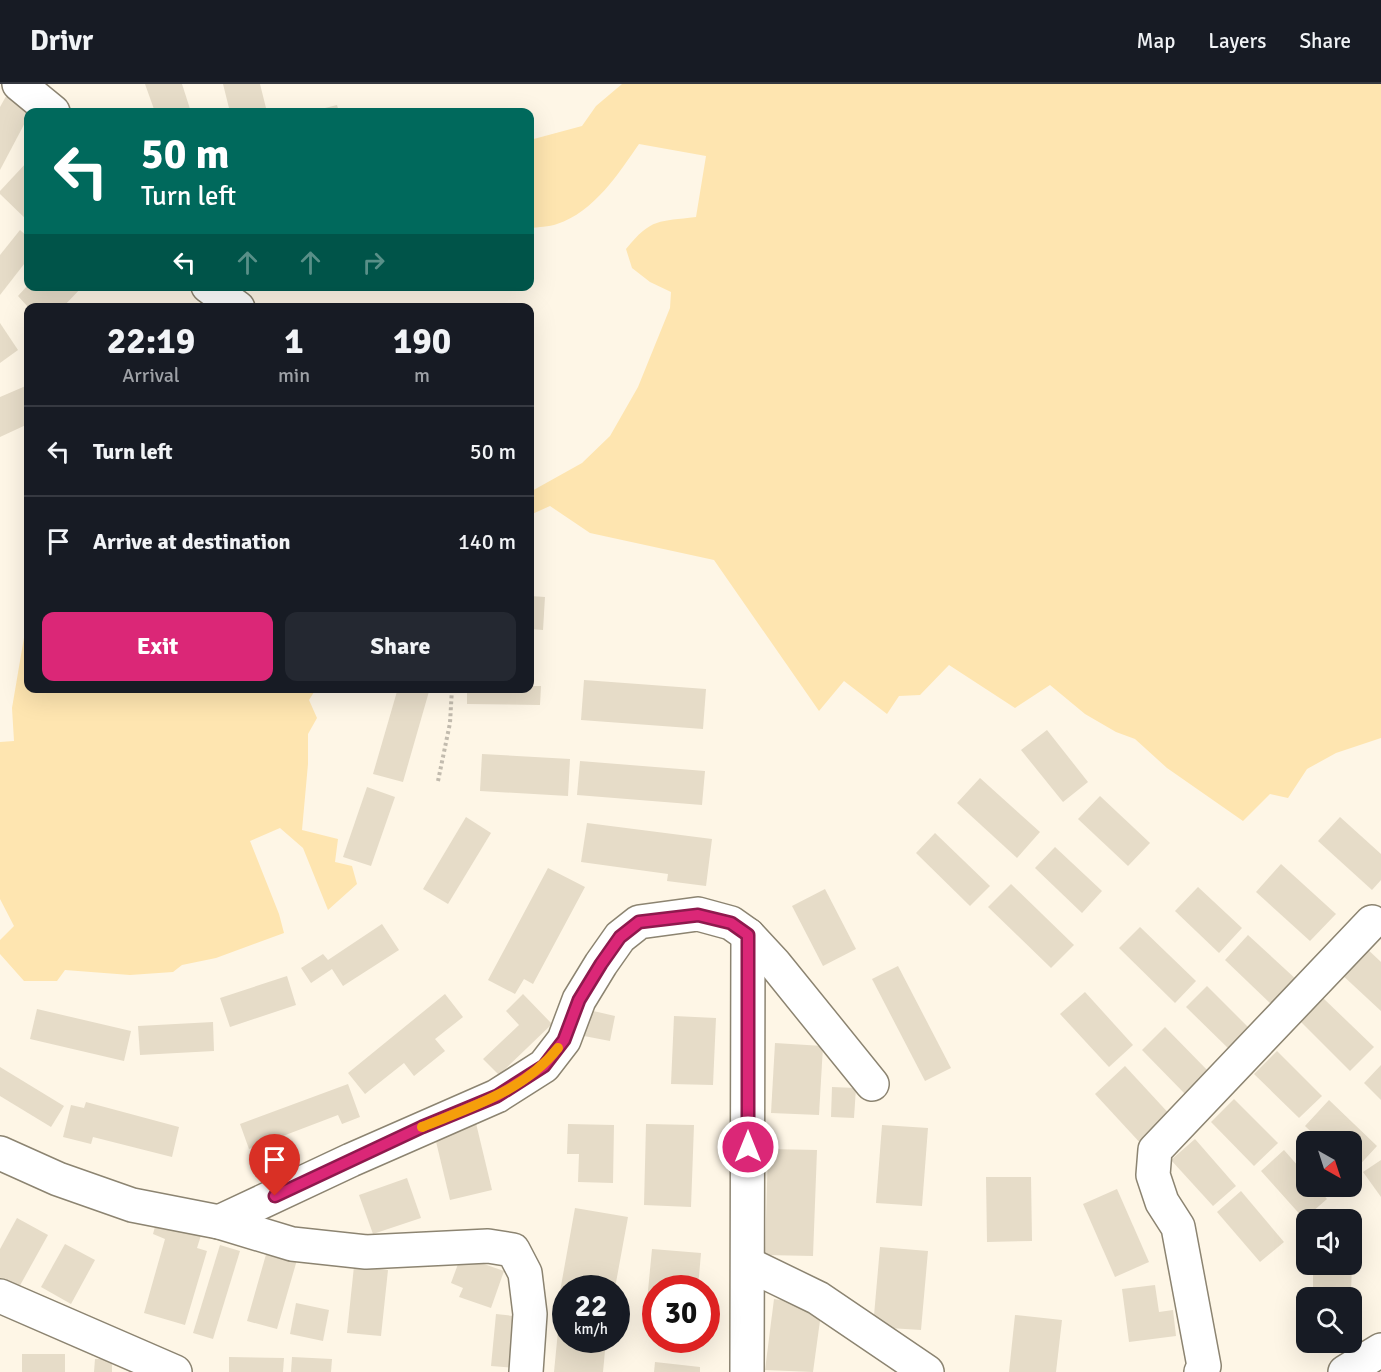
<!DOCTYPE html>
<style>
body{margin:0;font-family:Signika,sans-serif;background:#242831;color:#f1f3f6;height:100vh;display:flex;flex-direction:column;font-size:22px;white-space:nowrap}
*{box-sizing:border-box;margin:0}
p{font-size:20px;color:#9ea1a6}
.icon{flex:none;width:33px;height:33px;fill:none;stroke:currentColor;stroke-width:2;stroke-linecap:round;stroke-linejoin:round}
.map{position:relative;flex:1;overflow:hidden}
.drawer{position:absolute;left:24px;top:219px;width:510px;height:390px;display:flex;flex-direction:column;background:#171b24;border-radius:12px;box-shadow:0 6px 24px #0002}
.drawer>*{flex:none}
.banner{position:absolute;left:24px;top:24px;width:510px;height:183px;border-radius:12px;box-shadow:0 6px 24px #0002;background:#00695c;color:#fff;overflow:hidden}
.needle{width:39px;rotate:141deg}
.controls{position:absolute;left:1296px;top:1047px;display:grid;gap:12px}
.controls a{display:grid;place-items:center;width:66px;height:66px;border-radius:12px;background:#171b24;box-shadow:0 6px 24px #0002;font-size:30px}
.speed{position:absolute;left:552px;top:1191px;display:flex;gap:12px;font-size:30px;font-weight:700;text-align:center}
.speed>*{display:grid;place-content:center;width:78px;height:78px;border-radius:50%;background:#171b24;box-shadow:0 6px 24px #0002;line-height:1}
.speed small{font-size:15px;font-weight:400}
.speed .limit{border:9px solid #d22;background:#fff;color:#111}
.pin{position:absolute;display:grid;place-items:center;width:51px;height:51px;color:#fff;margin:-62px -26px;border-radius:50% 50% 50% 0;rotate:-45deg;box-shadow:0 0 6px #0007}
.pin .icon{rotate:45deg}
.me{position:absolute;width:66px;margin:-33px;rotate:0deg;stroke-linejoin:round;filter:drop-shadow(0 0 4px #0008)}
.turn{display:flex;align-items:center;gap:21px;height:126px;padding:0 18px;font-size:27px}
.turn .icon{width:78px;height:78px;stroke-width:2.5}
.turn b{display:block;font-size:42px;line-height:51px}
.lanes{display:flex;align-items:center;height:57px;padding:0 18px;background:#0003;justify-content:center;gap:30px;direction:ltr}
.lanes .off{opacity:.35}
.eta{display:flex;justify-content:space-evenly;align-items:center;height:102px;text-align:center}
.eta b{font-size:36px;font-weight:700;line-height:42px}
.button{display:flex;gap:12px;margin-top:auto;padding:12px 18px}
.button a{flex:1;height:69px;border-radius:12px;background:#db2777;color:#fff;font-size:24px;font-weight:700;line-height:69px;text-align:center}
.button a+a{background:#242831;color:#f1f3f6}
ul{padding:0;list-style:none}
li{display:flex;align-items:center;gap:18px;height:90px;padding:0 18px;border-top:2px solid #363941}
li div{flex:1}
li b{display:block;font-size:22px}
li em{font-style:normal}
header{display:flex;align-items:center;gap:36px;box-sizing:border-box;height:84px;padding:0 30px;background:#171b24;border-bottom:2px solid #363941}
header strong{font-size:28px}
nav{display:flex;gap:33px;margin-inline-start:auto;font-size:21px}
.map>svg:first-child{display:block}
.green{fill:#fee5b0}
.building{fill:#e6dcc8}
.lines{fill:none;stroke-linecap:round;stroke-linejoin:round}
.minor-casing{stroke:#8c8471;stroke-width:36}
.path{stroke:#c2bbae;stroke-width:4;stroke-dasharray:3 3;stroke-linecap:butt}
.minor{stroke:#fff;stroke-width:33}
.route-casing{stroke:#8e194d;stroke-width:15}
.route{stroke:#db2777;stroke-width:10}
.slow{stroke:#f59e0b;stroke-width:10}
</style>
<header>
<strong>Drivr</strong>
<nav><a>Map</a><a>Layers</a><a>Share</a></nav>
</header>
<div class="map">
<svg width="1381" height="1288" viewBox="0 0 1381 1288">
<rect width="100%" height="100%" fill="#fef6e6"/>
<g class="green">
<path d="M622,0H1381V654L1336,669L1307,685L1288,714L1270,710L1243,737L1167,684L1135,655L1116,648L1085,630L1050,601L1015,624L949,581L920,611L899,612L887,630L844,597L819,627L714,476L590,449L550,422L530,431V408L582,379L610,352L638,303L670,224L671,208L650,198L632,184L626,165C652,133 659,138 696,133L706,72L639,60C619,89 594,128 557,140C549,143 538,143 530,144V56L582,42L596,22Z"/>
<path d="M28,530V604L316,605L309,616L317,634L308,650V680L302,746L338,755L335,778L352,782L357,800L328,826L303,764L280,744L250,757L279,830L284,849L216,874L182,881L173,888L130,891L65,886L57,897H24L0,870V856L14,842L0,815V658L14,657L12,624Z"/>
</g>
<g class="building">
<path d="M145,0H182L191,28H155Z"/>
<path d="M223,0H260L267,28H230Z"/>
<path d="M9,7L28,28V33L0,86V23Z"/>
<path d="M337,21L339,28H309Z"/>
<path d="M28,77V137L0,110V107Z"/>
<path d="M20,146L28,153V175L0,211V171Z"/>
<path d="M28,201V202H83L62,224H29L18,212Z"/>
<path d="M0,239L18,266L0,279Z"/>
<path d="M28,301V340L0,353V313Z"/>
<path d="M530,512L545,513L543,546L530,545Z"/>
<path d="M584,596L706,605L703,645L581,636Z"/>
<path d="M530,602H541L540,621L467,620V604H530Z"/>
<path d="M398,604H430L403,698L373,690Z"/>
<path d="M1047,646L1088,698L1063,718L1021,666Z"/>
<path d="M482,670L570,675L568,712L480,707Z"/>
<path d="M580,677L705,687L702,721L577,711Z"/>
<path d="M980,694L1040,748L1017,774L957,719Z"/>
<path d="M367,703L395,713L371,782L343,773Z"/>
<path d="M1100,712L1150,759L1128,782L1078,735Z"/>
<path d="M466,733L491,749L448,820L423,805Z"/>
<path d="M1340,733L1381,770V796L1372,806L1318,757Z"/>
<path d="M587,739L712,755L706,802L667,797L668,790L581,778Z"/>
<path d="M935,749L990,802L970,822L916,769Z"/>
<path d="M1055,763L1102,807L1082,829L1035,784Z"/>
<path d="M1281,780L1336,830L1310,857L1256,808Z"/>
<path d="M548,784L585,803L533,900L524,895L515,910L488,896Z"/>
<path d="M1011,800L1074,861L1051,884L988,823Z"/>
<path d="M1198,803L1242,844L1219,869L1175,827Z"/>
<path d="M825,805L856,865L823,882L792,822Z"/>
<path d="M382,840L399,866L343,902L332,885L311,899L301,884L323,870L328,876Z"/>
<path d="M1140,843L1196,897L1175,919L1119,864Z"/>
<path d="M1248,851L1298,897L1274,923L1225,876Z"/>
<path d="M1364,862L1381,878V927L1339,888Z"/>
<path d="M898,882L951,984L925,997L872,895Z"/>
<path d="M287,892L296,921L230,943L220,914Z"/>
<path d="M1207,902L1252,947L1232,968L1186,923Z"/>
<path d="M1085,908L1133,961L1109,983L1060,930Z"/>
<path d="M445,910L463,933L435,955L445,967L414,992L404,979L365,1010L348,989Z"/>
<path d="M523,910L552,940L499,991L483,975L519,941L506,927Z"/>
<path d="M1323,914L1374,963L1350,987L1300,937Z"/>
<path d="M37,925L131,947L124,977L30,955Z"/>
<path d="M589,926L615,932L610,957L584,952Z"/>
<path d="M674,932L716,934L713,1001L671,1000Z"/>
<path d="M213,938L214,967L140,971L138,942Z"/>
<path d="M1165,943L1210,989L1187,1012L1142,966Z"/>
<path d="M775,959L823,962L819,1031L771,1029Z"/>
<path d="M1277,967L1322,1012L1299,1034L1254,990Z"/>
<path d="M1381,981V1016L1364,999Z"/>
<path d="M1125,982L1173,1034L1143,1062L1095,1010Z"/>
<path d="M0,983L64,1022L51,1043L0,1012Z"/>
<path d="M348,1000L360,1033L342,1040L338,1031L249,1065L240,1040Z"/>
<path d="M832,1003L856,1004L854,1034L831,1033Z"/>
<path d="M1234,1015L1278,1059L1254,1082L1211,1038Z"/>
<path d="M1329,1016L1377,1062L1354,1087L1352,1085V1058H1322L1305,1042Z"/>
<path d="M86,1018L179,1043L172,1073L93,1053L91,1060L63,1053L71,1021L84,1024Z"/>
<path d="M475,1035L492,1106L450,1116L433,1045Z"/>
<path d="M568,1040L614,1041L613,1099L578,1098L579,1070H567Z"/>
<path d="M646,1040L694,1041L691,1123L644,1121Z"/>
<path d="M882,1041L928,1044L922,1122L876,1119Z"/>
<path d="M1195,1055L1236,1102L1213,1122L1171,1076Z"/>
<path d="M768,1065L817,1066L813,1172L765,1171Z"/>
<path d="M1284,1066L1306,1091V1102H1316L1327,1115L1304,1135L1261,1087Z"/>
<path d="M1381,1076V1113L1363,1088Z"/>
<path d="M986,1093H1031L1032,1157L987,1158Z"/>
<path d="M407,1094L421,1134L373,1150L359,1111Z"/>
<path d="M1117,1105L1149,1178L1115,1193L1083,1120Z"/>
<path d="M1241,1107L1284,1158L1260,1178L1217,1128Z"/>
<path d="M575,1124L628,1133L615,1204H566V1214L559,1213Z"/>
<path d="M17,1134L48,1151L18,1205L0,1195V1165Z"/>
<path d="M157,1135L202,1148L197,1164L207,1167L185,1241L144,1229L165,1155L153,1150Z"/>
<path d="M65,1160L95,1176L71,1220L41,1203Z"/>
<path d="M269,1160L299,1169L277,1245L247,1237Z"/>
<path d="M220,1161L240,1167L213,1255L193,1249Z"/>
<path d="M880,1163L928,1167L921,1246L873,1243Z"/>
<path d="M652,1165L701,1169L698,1204H656V1239L645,1238Z"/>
<path d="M461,1172L504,1187L491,1224L459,1213L463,1204L451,1199Z"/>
<path d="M1313,1180H1352L1351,1208H1360V1228H1352V1214H1313Z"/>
<path d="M354,1182L388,1186L381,1252L347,1249Z"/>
<path d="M1155,1201L1159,1228L1173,1226L1176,1252L1129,1258L1122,1205Z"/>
<path d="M774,1215L822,1222L813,1288L765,1286Z"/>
<path d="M296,1219L329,1226L323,1257L290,1250Z"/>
<path d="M496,1230L522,1233L518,1284L491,1282Z"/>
<path d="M1015,1231L1062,1236L1056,1288H1009Z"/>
<path d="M558,1247L566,1248V1256H606L603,1288H554Z"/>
<rect x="22" y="1270" width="43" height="18"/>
<path d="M229,1273L284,1274L283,1288H229Z"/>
<path d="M292,1273L332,1275L331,1288H291Z"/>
<path d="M95,1275H112V1288H94Z"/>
<path d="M655,1278L700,1283V1288H654Z"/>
</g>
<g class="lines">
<defs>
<g id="minor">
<path d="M19,0L53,28"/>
<path d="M208,202L238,224"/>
<path d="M0,1069L58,1095L132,1121L219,1138L292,1160L366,1168L488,1162L513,1166L525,1189L530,1230L526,1288"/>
<path d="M219,1138L351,1076L497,1012L544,982L564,956L579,916L601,880L620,853L639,838L698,830L731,839L748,851L775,880L872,1000"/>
<path d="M748,1180L818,1214L927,1288"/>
<path d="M0,1212L175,1288"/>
<path d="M747,1288L748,851"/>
<path d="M1201,1288L1204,1282L1178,1143L1162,1118L1153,1091L1155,1066L1372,838"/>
<path d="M1345,1288L1381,1266"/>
</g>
</defs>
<use href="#minor" class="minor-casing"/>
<path class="path" d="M438,697L450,639L452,604"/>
<use href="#minor" class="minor"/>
</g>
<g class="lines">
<defs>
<path id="route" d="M275,1112L422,1043L497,1012L544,982L564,956L579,916L601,880L620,853L639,838L698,831L731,839L748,851V1063"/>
</defs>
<use href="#route" class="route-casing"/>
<use href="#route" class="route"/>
<path class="slow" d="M422,1043C471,1023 524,1007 558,964"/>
</g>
</svg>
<div class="controls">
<a><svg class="needle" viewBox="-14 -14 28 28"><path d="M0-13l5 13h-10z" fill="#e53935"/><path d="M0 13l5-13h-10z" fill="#9ea1a6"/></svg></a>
<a><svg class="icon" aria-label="sound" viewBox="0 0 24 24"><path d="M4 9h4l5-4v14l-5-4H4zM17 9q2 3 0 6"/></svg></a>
<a><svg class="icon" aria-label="search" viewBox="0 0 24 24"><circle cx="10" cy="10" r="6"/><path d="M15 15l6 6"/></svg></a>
</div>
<div class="speed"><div>22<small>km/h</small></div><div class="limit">30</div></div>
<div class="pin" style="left:275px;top:1112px;background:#d93025"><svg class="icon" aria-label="arrive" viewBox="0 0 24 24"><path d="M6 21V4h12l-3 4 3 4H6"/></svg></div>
<svg class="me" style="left:748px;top:1063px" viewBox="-20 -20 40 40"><circle r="17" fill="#db2777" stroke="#fff" stroke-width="3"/><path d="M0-11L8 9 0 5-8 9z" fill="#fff"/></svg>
<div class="banner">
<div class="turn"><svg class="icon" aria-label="left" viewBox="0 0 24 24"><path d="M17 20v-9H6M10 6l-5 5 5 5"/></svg><div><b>50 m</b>Turn left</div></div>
<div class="lanes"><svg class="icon" aria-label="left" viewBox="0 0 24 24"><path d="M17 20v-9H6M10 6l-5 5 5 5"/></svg><svg class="icon off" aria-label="ahead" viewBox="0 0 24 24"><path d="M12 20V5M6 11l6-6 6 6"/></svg><svg class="icon off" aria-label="ahead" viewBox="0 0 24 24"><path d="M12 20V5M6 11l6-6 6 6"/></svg><svg class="icon off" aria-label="right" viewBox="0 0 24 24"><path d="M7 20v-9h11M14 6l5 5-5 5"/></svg></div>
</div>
<section class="drawer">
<div class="eta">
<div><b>22:19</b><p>Arrival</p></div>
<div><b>1</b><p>min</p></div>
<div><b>190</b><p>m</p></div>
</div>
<ul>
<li><svg class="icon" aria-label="left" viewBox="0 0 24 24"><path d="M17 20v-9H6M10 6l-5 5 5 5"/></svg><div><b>Turn left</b></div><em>50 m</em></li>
<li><svg class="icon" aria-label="arrive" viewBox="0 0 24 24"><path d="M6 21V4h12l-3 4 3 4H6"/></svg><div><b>Arrive at destination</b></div><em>140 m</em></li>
</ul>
<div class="button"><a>Exit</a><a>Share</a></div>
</section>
</div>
